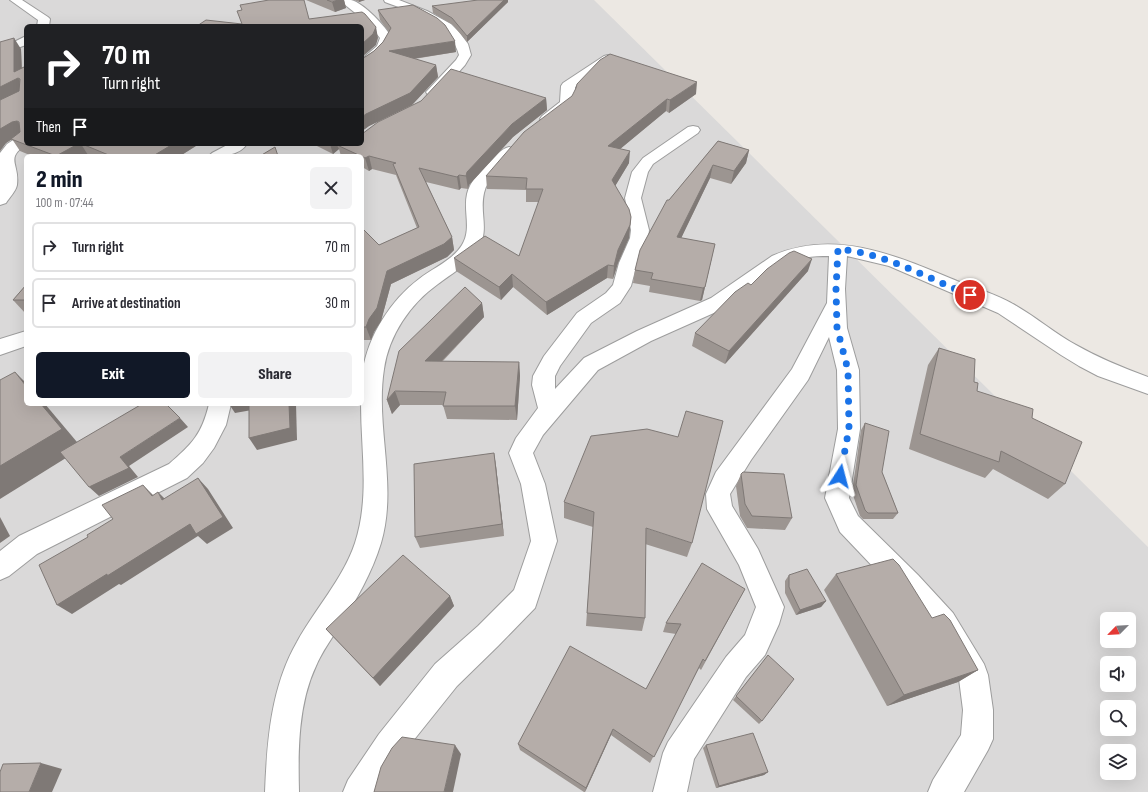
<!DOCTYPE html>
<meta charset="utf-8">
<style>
body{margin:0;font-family:"Sofia Sans Condensed",sans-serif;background:#f2f2f3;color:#2b2b33;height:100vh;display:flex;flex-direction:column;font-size:15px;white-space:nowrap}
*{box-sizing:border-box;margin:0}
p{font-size:13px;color:#7c7c81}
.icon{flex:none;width:22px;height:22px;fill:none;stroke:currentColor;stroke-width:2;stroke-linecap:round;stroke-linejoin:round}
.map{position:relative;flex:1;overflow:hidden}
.sheet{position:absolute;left:24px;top:154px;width:340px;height:252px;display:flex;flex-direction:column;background:#fff;border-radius:6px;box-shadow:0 4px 16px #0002}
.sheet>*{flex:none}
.hud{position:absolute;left:24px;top:24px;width:340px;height:122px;border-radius:6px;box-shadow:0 4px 16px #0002;background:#202124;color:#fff;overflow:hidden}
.needle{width:26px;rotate:246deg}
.tools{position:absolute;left:1100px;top:612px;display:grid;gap:8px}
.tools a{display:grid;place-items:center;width:36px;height:36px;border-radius:6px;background:#fff;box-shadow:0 4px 16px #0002;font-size:20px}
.pin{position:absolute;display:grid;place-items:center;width:34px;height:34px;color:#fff;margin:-17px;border:2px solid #fff;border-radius:50%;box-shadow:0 1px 4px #0007}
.me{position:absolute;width:44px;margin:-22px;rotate:9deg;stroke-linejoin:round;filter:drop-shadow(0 0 3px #0008)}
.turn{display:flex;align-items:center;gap:14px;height:84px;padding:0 12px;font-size:18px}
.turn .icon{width:52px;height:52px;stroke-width:2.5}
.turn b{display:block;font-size:28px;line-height:34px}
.then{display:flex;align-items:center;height:38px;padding:0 12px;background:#0003;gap:8px;font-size:15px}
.round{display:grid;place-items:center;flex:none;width:42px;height:42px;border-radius:6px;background:#f2f2f3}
.headline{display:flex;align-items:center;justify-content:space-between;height:68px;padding:0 12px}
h1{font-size:24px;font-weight:800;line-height:30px;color:#111827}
.button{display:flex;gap:8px;margin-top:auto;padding:8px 12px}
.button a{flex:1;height:46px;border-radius:6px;background:#111827;color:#fff;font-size:16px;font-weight:800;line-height:46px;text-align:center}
.button a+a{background:#f2f2f3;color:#2b2b33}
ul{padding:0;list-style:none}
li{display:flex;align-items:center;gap:12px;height:50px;margin:0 8px 6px;padding:0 4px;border:2px solid #e1e1e2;border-radius:6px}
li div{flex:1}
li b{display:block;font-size:15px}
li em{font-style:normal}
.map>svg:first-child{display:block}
.residential{fill:#dad9d9;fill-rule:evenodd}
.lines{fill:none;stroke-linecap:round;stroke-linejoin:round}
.minor-casing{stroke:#9d9d9d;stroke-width:2}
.minor{fill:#fff;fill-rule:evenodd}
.wall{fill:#9c9591}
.shaded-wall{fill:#7f7976}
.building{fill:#b5ada9;stroke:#7f7976}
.route{stroke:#1a73e8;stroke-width:7;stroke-dasharray:0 12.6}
</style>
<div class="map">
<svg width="1148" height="792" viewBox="0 0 1148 792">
<rect width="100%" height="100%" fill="#ece8e3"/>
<path class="residential" d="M0,0H594L1148,547V792H0ZM26,26H362V144H26ZM26,156H362V404H26ZM1107,619H1129V641H1107ZM1107,663H1129V685H1107ZM1107,707H1129V729H1107ZM1107,751H1129V773H1107Z"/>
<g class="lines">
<defs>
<g id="minor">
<path d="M10,0H22L48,17L50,19L49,26H37L38,20Z"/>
<path d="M339,0C342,0 348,0 351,0C364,3 386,27 392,38C387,50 375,65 362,69V59L377,46L380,38L369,24Z"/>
<path d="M384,0H399L427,11L451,24L460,33L468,44L471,55L465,65L438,95H428L426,92L456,60L459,55C451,23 413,13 385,2Z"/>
<path d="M26,36V45L0,54V46L14,42Z"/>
<path d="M608,55L612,56L614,59L612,62L575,87V100L571,107L552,122L547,123L542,122L540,119L542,116L560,102L561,86L563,83L604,56Z"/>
<path d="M693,126L698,127L700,130L698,133L653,164L648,172L641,198L649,230L648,238L637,263L631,286L620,303L591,323L560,366L555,376V389L584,358L637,331L711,298L772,256C835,228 897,256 957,281C975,288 996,294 1013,304C1035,316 1054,333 1076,345C1099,358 1123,368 1148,377V394L1098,376L1079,366L1061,355L998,313L889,266L847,256L845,289L847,328L859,370L860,429L849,498L858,516L918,575L953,613L984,664L988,675L993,710V739L988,750L964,792H928L933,780L961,735L963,710L959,679L933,633L898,593L840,532L825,498L838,429L837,370L829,337L808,380L751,460L730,494L732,506L758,549L784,607L779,624L765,655L746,677L694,759L687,792H653L663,753L668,742L726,657L745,635L756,607L739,565L707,509L706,494L716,472L792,369L827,303L829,256C812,256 799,257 784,264L725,308L651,341L598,370L543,435L533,453L545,484L557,541L535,608L498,646L457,686L401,756L379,792H343L348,780L379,734L435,664L478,626L514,590L531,541L521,484L509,453L516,438L538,408L532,385L533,376L544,356L577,313L606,293L613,285L619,263L630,238L631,230L625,198L632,172L643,158L688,127Z"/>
<path d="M26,134L27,144C4,159 20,163 17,185C16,191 9,198 6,203L0,205V153L7,144L21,135Z"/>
<path d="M229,144H247C239,156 223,156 209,156L212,153Z"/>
<path d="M509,147L514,149L517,152C507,166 488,175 484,193C479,215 491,231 476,252C466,266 451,274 438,284C410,304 389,335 384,369C375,427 398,485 381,543C372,573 356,600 340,626C331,639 322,652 316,666C298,704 298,751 299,792H265C267,741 271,687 297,642C315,609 343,579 355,543C370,497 361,451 361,404H362C362,393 361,381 363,370C368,336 391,300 419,279C433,268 453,260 462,245C472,229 463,211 467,194C470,181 481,170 490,162C496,156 501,149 509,147Z"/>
<path d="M26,331V346L0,355V339Z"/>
<path d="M209,404H231L226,425L214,448L203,463L187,478L37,554L9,576L0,580V551L19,536L169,464C192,444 202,434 209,404Z"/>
</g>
</defs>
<use href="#minor" class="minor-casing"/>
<use href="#minor" class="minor"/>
</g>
<g class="wall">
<path d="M306,0H344L346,8L335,12Z"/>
<path d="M354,0H365L359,2Z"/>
<path d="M508,2L467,42L453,25L433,13L432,6Z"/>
<path d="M378,10L456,52L414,59L436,65L438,77L412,105L369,126L362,131V58L365,57L374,51L383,42L389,32L380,20Z"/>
<path d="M0,42L21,49L26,144H199L180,156H90L88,155L86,156H32L20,151L12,139L6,143L0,151Z"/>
<path d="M696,94L669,113L666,111L620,149L629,163L615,186L631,217L629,238L618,263L613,279L607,278L547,315L513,287L501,300L456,271L454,258L519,256L539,202H526V190L487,189L486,176L572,96Z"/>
<path d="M546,98L547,110L513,137L469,185L468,189L461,188L459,190L426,182L452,237L454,250L447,257L391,284L381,321L374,332L371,340H362V228L379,245L417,228L396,175L372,169L369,171L362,167V156H341L339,149L333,154L313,144H348Z"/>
<path d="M718,141L749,150L746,163L731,184L710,178L681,238L715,244L702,300L700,301L649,292L650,286L633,283L635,270L669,200Z"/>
<path d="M808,271L725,364L692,346L695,333L751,285Z"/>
<path d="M26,285V314L13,300Z"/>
<path d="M482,303L484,317L442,362H519L520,376L517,420L447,419L443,405H400L392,414L387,400Z"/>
<path d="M939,348L974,382L977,391L1032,418L1065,484L1048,499L993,469L985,478L909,449L928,365Z"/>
<path d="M865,423L882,472L898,513L893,519H863L860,516L852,492L861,430Z"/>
<path d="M494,453L496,466L504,536L420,548L415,537Z"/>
<path d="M741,474L792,518L785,530L747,528L740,516L736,486Z"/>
<path d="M564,502L692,543L687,557L645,544V618L642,631L586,626L593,527L564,518Z"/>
<path d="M836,574L932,618L978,670L958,682L887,706L824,590Z"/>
<path d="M789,575L826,601L821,607L796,615L785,593V581Z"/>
<path d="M745,589L701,670L699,668L650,763L611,735L585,792H584L520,750L518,744L646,689L676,634L663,632L666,623Z"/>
<path d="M450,596L454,606L380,686L326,629Z"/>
<path d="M768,655L762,721L759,724L733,700Z"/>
<path d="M706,745L768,772L764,775L716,788L703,748Z"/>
</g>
<g class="shaded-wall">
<path d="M338,0H344L346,8L335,12L332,2Z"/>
<path d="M359,0H365L359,2Z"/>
<path d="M504,0H508V2L467,42V36Z"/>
<path d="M376,27L378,38L376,45L362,57V44Z"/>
<path d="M14,38L21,49L22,82L14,72Z"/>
<path d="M455,41L456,52L392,62L389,51Z"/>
<path d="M436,65L438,77L412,105L369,126L362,131V117Z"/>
<path d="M18,78L25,90L0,102V87Z"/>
<path d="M697,82L696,94L669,113L670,100Z"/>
<path d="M546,98L547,110L513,137L469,185L468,189L466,176L467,172L512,124Z"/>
<path d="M667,99L666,111L608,159V146Z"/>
<path d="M17,121L26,133L20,134L6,143L0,151V129L12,122Z"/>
<path d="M78,144H81L88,155L86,156H56Z"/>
<path d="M173,144H199L180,156H153Z"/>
<path d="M330,144H345L341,147L337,145L339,149L333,154Z"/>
<path d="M749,150L746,163L731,184L734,171Z"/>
<path d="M630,151L629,163L611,193L612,180Z"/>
<path d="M369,156L372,169L369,171L365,158Z"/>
<path d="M713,165L710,178L675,251L677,237Z"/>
<path d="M459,175L461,188L459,190L457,177Z"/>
<path d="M631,217L629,238L618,263L613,279L614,266L618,250Z"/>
<path d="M452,237L454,250L447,257L391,284L381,321L374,332L371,340L366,327L387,271Z"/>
<path d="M712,257L702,300L700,301L703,288Z"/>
<path d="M812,259L808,271L725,364L729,351Z"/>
<path d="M608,265L607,278L547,315L546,302Z"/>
<path d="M512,274L513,287L501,300L499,287Z"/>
<path d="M482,303L484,317L428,375L425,361Z"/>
<path d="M519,362L520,376L517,420L515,406Z"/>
<path d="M15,372L26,383V386Z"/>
<path d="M395,391L400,405L392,414L387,400Z"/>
<path d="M41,404H45L82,448L0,499V466Z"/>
<path d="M229,404H254L257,409L235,413Z"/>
<path d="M289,404H296L297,440L257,450L249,438Z"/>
<path d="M180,418L188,427L129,466L138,477L99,496L89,487L120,457Z"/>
<path d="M494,453L496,466L504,536L502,524Z"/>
<path d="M198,478L208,489L233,528L207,544L198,536L121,585L119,584L72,614L57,605Z"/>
<path d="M143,485L154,496H152Z"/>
<path d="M158,492L169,503L162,500Z"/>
<path d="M0,517L10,536L0,543Z"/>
<path d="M450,596L454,606L380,686L373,678Z"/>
<path d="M826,601L821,607L796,615L800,610Z"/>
<path d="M978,670L958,682L887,706L904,695Z"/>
<path d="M613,729L611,735L585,792L586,788Z"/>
<path d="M455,745L461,754L453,792H444Z"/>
<path d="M41,763L62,769L52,792H29Z"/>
<path d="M768,772L764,775L716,788L719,786Z"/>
</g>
<g class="building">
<path d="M269,0H304L309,19L362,12L365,14L376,27L373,34L362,44V26H197L206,20L242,24L237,11L242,10L240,5Z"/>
<path d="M327,0H338L332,2Z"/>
<path d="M478,0H504L467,36L452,18L432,6Z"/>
<path d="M413,5L437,18L445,25L455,41L389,51L436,65L410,93L366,114L362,117V58L365,57L374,51L383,42L391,28L378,10Z"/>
<path d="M14,38V72L26,66V144H78L56,156L11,139L20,132L19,122L17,121L12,122L0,129V100L19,91L20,79L18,78L0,87V42Z"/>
<path d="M610,54L697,82L670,100L667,99L608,146L630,151L612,180L629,209L631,217L630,225L618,250L614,266L608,265L546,302L512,274L499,287L454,258L485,236L519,256L543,189H526L527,178L486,176L524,132L572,96L576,88L577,84L600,60Z"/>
<path d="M451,69L546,98L512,124L467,172L466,176L459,175L457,177L419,168L452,237L444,244L387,271L377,308L369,319L366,327H362V228L379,245L419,227L393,164L396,163L369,156L365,158L337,145L362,144V134L378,122L421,101Z"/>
<path d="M718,141L749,150L734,171L713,165L677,237L715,244L705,287L703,288L651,279L653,273L635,270L640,250L667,200H669Z"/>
<path d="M82,144H173L153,156H111Z"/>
<path d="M275,147L278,156H260Z"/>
<path d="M794,251L812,259L729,351L695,333L735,292L748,283L751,285L767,269L789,253Z"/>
<path d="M26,285V300H13Z"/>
<path d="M465,287L482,303L425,361L519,362L515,406H443L446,392L395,391L387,400L399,351Z"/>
<path d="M939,348L975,359L974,382L978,383L977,391L1033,409L1032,418L1082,442L1065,484L1001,451L999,462L920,434Z"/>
<path d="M15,372L26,386V404H41L62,429L0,466V380Z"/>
<path d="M142,404H166L180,418L120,457L129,468L89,487L60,452Z"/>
<path d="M249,404H289L290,428L249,438Z"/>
<path d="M686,411L723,421L692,543L646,528L645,618L587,613L594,512L564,502L591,436L647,429L678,437Z"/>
<path d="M865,423L889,431L882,472L898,513H868L865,510L856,485Z"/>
<path d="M494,453L502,524L415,537L414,464Z"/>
<path d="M743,472L784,474L792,518L752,516L745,504L741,474Z"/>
<path d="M198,478L223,517L196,534L190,524L107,576V574L57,605L39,565L88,537L87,535L113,519L102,505L143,485L152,496L158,492L162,500Z"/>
<path d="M403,555L450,596L373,678L326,629Z"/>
<path d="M893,559L899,565L932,618L944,614L950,620L978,670L904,695L836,574Z"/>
<path d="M702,563L745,589L705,661L703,659L654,757L613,729L586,788L518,744L570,646L646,689L681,624L666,623Z"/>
<path d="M807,569L826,601L800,610L789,587V575Z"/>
<path d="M768,655L794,679L762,721L736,696Z"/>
<path d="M753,733L768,772L719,786L706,745Z"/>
<path d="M402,737L455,745L444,792H374L381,767L392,748Z"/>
<path d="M41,763L29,792H0V772L3,764Z"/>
</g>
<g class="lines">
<path class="route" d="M840,476L849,429L848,370L837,328L836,289L838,249C885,253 927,278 970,295"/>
</g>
</svg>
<div class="tools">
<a><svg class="needle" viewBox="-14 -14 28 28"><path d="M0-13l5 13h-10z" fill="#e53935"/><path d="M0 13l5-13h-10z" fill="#7c7c81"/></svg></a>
<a><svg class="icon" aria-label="sound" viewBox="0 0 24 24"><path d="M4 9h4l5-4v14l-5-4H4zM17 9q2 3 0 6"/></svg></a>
<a><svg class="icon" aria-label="search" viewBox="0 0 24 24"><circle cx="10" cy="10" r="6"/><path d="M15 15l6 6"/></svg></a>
<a><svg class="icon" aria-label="layers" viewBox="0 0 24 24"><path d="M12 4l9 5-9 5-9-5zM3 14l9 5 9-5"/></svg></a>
</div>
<div class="pin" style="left:970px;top:295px;background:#d93025"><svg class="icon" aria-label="arrive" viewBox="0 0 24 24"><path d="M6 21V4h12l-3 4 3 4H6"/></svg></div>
<svg class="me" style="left:840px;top:476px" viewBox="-20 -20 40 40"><path d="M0-17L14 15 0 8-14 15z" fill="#1a73e8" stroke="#fff" stroke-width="4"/></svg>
<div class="hud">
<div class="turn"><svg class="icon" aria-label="right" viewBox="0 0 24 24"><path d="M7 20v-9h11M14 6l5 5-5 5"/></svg><div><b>70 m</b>Turn right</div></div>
<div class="then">Then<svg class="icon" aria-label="arrive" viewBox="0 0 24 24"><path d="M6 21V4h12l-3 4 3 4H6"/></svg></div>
</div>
<section class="sheet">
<div class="headline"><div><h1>2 min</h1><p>100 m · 07:44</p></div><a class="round"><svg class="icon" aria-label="close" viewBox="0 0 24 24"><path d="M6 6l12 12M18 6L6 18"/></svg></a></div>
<ul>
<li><svg class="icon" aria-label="right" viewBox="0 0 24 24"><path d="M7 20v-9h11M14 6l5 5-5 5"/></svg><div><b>Turn right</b></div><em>70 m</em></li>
<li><svg class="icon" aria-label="arrive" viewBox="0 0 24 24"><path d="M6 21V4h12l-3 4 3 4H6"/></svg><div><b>Arrive at destination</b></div><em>30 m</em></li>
</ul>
<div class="button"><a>Exit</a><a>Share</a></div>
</section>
</div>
